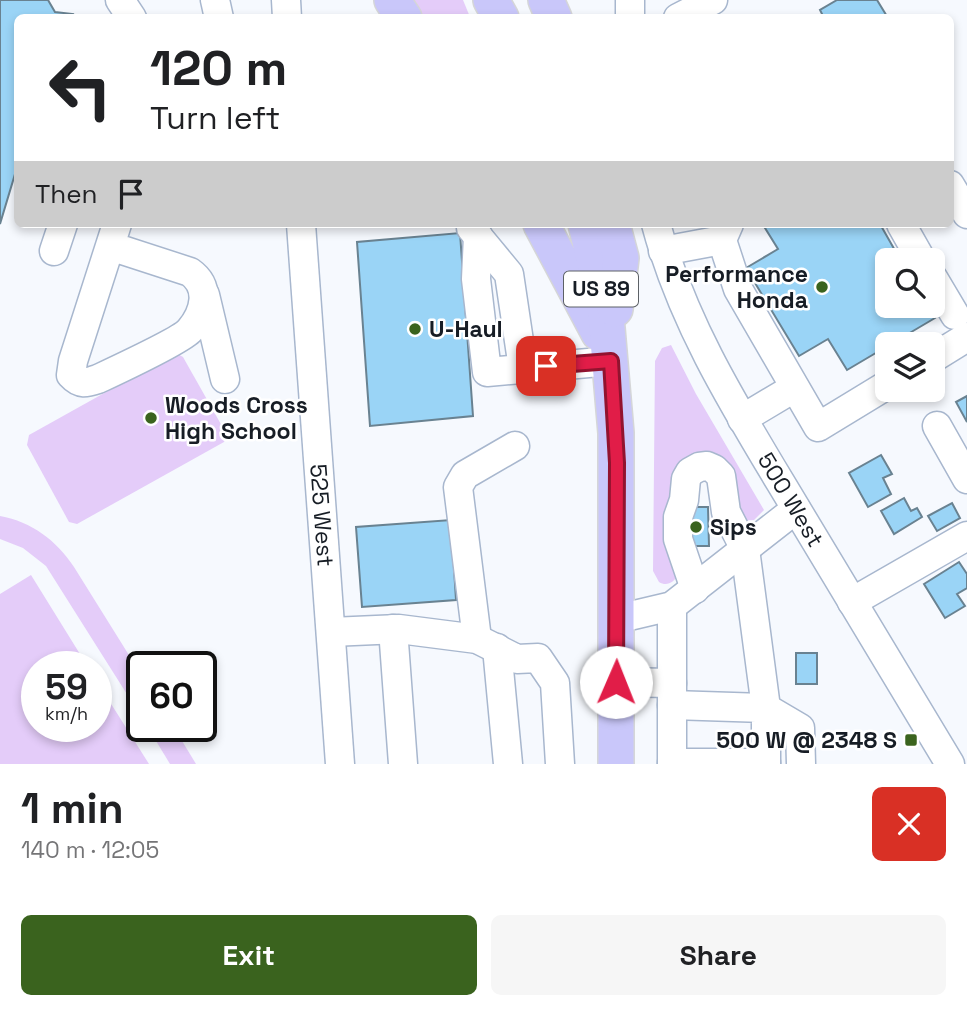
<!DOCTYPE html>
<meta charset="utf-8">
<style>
body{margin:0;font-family:"Space Grotesk",sans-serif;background:#f6f6f6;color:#202124;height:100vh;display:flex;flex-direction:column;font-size:26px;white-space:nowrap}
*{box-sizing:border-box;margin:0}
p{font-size:23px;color:#757577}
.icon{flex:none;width:38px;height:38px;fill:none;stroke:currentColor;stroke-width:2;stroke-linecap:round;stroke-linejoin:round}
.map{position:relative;height:764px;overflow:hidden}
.side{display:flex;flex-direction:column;background:#fff;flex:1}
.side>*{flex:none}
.top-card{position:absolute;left:14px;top:14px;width:940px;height:214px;border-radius:10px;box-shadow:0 4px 10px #0003;background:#fff;color:#202124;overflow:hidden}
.buttons{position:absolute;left:875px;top:248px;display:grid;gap:14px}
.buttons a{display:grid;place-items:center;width:70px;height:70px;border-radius:10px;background:#fff;box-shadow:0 4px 10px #0003;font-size:35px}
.speed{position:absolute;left:21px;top:651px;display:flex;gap:14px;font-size:35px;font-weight:700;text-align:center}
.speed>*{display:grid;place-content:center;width:91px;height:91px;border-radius:50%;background:#fff;box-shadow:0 4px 10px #0003;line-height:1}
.speed small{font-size:18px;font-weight:400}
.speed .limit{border:4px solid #111;border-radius:10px;background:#fff;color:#111}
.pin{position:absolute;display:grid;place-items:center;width:60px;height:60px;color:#fff;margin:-30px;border-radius:14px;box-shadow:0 4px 10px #0006}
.me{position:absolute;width:77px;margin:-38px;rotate:1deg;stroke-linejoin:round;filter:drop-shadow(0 0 5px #0008)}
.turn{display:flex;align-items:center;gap:24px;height:147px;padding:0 21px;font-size:32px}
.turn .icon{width:91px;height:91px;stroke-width:2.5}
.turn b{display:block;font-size:49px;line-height:60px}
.then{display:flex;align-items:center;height:66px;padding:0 21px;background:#0003;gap:14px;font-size:26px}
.round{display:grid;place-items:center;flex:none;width:74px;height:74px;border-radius:10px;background:#f6f6f6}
.overview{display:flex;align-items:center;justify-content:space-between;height:119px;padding:0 21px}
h1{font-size:42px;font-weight:600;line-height:52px}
.action{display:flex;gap:14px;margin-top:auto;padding:14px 21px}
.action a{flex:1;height:80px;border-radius:10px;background:#3a631e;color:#fff;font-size:28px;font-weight:600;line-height:80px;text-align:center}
.action a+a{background:#f6f6f6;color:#202124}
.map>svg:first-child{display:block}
.green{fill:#e4ccf9}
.building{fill:#9ad4f6;stroke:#698291;stroke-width:2}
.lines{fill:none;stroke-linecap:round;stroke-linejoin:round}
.minor-casing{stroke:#a8b7ce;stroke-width:31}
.major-casing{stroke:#d5d6d8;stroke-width:38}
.minor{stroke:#fff;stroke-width:28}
.major{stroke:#c9c7fa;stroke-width:35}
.route-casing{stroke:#92132f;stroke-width:18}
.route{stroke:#e11d48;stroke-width:12}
.poi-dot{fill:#3a631e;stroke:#fff;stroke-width:2.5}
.labels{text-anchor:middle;stroke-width:5;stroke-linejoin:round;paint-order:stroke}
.shield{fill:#fff;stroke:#5d6166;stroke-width:2}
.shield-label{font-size:21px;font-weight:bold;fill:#171d25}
.poi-label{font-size:23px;font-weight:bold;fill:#171d25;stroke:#fff;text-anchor:start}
.street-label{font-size:23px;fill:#171d25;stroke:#fff}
</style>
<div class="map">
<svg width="967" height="764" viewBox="0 0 967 764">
<rect width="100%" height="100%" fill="#f6f9fe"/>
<g class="green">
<path d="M407,0H463L470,17H420Z"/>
<path d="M671,345L696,394L764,510L754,520L745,521L704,459L678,575C674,582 667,587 659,582L653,571L655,361L662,348Z"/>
<path d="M176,353L183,357L227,435L224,442L77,524L69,522L27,445L29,435Z"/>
<path d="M0,516C32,522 56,540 74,567L142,676V718L46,566L23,548L0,539Z"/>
<path d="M31,575L88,667H37V726H96V680L149,764H0V594Z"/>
<path d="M147,726H173L196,764H170Z"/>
</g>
<g class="building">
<path d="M0,0H48L55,12L73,14L72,18H18V164L0,224Z"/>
<path d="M837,0H877L888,18H824L820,10Z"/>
<path d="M771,224H880L901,261H887V306H928L935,318L847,370L828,339L799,356L746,268L778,249L765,228Z"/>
<path d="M460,233L473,416L370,426L357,242Z"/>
<path d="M967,396V422L956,402Z"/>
<path d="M881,455L892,474L883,478L891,494L868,507L849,473Z"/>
<path d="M904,498L911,511L917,508L922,517L894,534L881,511Z"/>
<path d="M952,503L960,518L937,531L928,516Z"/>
<path d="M683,507H708L709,546H684Z"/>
<path d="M451,520L456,600L362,607L356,527Z"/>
<path d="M959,562L967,574V588L957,594L965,606L945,618L924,584Z"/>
<rect x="796" y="653" width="21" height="31"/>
</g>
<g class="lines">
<defs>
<g id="minor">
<path d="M120,0L132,18"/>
<path d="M215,0L219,18"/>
<path d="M286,0L287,18"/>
<path d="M630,18V0"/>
<path d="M678,18L713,0"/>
<path d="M950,185L967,214"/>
<path id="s1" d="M301,224L340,764"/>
<path id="s2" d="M656,224C683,326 740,415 794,505C846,591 898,677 950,764"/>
<path d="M729,224L722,240L738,289L818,427L887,385"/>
<path d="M901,224L922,261"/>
<path d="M471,228L509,274L523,368"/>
<path d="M478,236L476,279L487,372L611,361"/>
<path d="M110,246L190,272C211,287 205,312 190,330C182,340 115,371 98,379C86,383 80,385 71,375L73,361L117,224"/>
<path d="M54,251L63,224"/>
<path d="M663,251L722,240"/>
<path d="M933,278L955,315"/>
<path d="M205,295L225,379"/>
<path d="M933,358L967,337"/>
<path d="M742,419L794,388"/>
<path d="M937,426L967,479"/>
<path d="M695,589L678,539V517L684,500L686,479L690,472L699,467L707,466L714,469L721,476L726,512L745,549L766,708L800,728L801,764"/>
<path d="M852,602L967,536"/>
<path d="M617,619L672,606L796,509"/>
<path d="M393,629L403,764"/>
<path d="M331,632L399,629L477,639L517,659L538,658L555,683L560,764"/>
<path d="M477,639L458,487L465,475L515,446"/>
<path d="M497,648L508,764"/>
<path d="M616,682L672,683"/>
<path d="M672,705L766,708V764"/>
<path d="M672,763H766"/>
<path d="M672,764V606"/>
</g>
<g id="major">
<path d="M392,0L404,18"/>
<path d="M491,0L501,18"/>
<path d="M546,0L554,18"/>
<path d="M541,224L599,333"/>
<path d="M586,224L605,305L616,433V764"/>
<path d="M612,224L621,258L615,309"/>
</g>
</defs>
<use href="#minor" class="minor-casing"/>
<use href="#major" class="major-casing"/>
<use href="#minor" class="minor"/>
<use href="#major" class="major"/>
</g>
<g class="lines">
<defs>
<path id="route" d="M546,366L611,361L617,463L616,682"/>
</defs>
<use href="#route" class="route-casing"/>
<use href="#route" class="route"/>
</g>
<g class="poi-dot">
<circle cx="822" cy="287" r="7"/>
<circle cx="415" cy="329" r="7"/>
<circle cx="151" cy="418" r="7"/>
<circle cx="696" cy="527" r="7"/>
<rect x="904" y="733" width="14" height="14" rx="3.5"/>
</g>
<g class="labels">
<rect class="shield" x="564" y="271.5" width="74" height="35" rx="5"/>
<g class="shield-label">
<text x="601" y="296">US 89</text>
</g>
<g class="poi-label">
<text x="808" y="282" text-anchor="end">Performance<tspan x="808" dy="26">Honda</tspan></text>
<text x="429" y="337">U-Haul</text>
<text x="165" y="413">Woods Cross<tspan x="165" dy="26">High School</tspan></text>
<text x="710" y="535">Sips</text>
<text x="897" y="748" text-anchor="end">500 W @ 2348 S</text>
</g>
<g class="street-label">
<text dy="8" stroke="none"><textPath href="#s2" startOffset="308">500 West</textPath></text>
<text dy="8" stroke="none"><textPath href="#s1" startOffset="292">525 West</textPath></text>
</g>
</g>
</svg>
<div class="buttons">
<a><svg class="icon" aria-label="search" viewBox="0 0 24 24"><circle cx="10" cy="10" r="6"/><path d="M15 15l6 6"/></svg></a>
<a><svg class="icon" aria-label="layers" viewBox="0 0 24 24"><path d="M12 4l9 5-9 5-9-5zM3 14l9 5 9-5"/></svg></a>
</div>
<div class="speed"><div>59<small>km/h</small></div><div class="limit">60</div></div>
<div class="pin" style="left:546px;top:366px;background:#d93025"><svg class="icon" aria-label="arrive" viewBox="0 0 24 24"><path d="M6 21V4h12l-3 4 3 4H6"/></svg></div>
<svg class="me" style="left:616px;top:682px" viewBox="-20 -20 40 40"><circle r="19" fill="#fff"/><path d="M0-13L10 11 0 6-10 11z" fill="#e11d48"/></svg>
<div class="top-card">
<div class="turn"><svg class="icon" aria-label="left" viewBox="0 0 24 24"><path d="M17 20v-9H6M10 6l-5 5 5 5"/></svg><div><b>120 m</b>Turn left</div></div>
<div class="then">Then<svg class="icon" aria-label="arrive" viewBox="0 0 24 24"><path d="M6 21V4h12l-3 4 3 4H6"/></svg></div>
</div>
</div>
<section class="side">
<div class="overview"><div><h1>1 min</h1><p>140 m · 12:05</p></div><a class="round" style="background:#d93025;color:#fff"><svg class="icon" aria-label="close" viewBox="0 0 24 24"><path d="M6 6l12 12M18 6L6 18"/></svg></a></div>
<div class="action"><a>Exit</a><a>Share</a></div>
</section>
